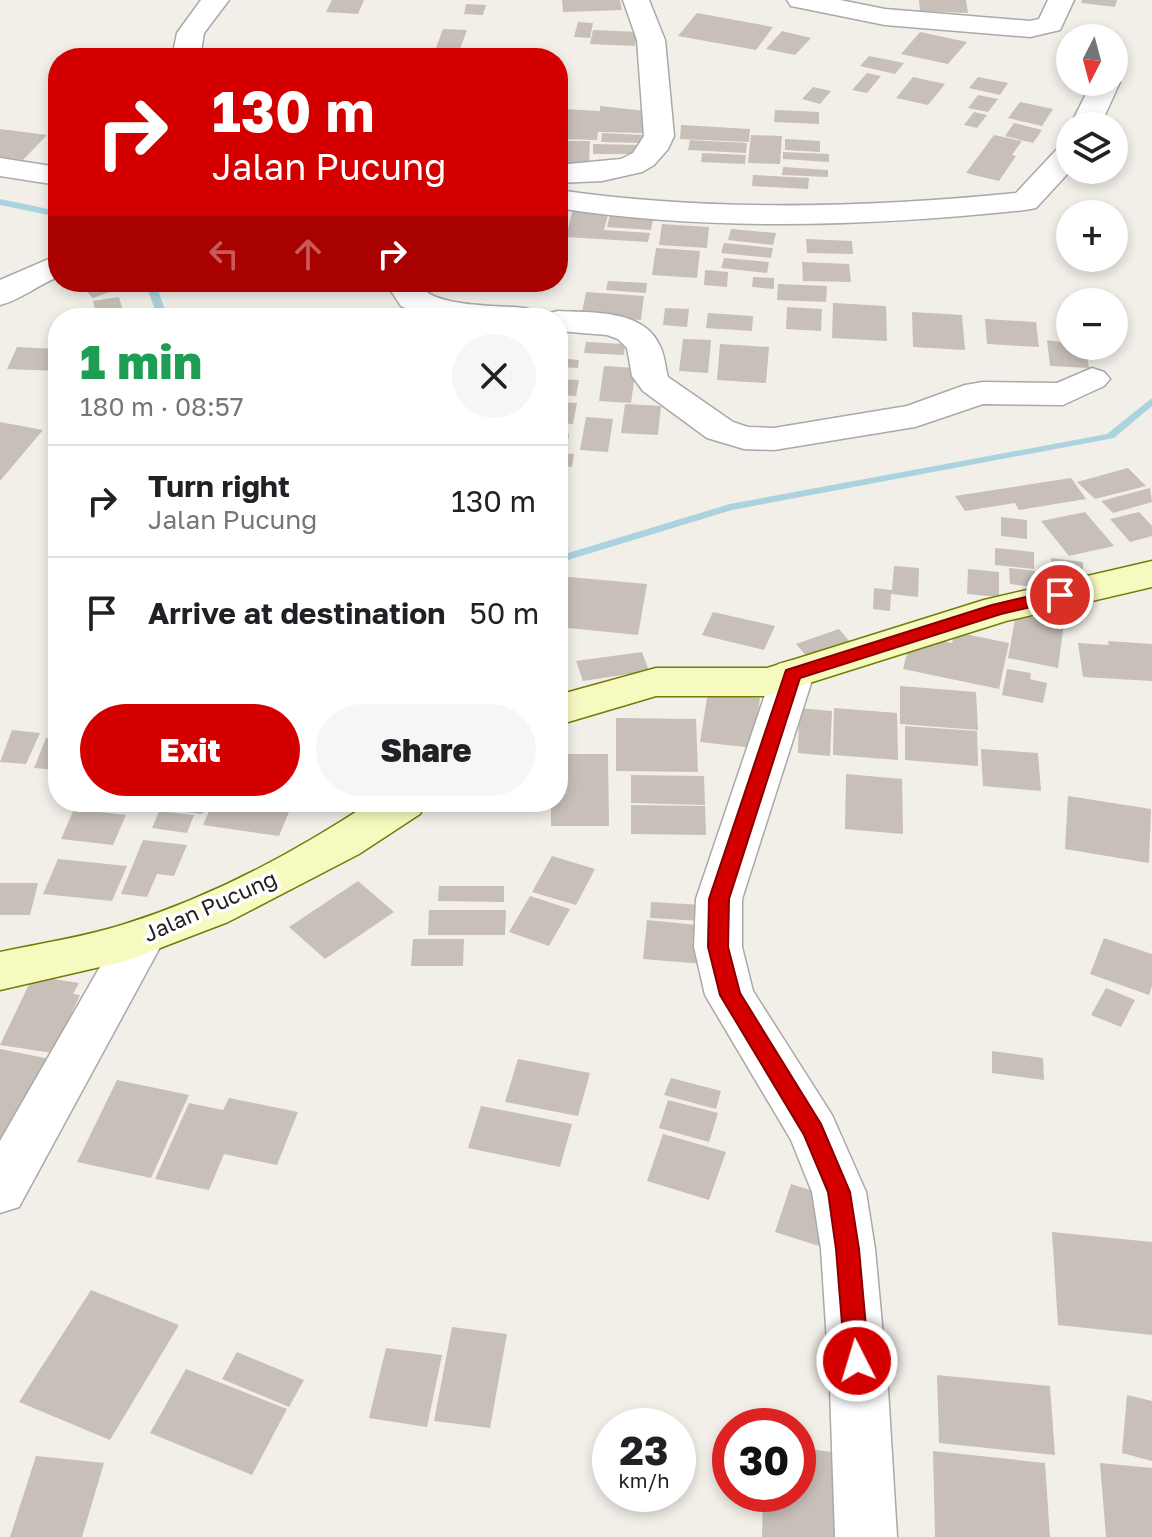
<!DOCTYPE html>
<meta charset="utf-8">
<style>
body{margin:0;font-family:"Golos Text",sans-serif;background:#f6f6f6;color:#202124;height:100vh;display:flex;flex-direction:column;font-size:30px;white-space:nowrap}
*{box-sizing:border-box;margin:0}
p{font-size:26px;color:#757577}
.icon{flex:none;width:44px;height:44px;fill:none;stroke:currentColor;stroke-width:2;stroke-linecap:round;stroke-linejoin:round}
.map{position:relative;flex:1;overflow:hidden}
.sheet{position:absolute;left:48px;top:308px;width:520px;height:504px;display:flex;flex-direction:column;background:#fff;border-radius:32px;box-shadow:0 4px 12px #0003}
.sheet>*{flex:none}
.guide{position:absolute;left:48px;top:48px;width:520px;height:244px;border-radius:32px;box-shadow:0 4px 12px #0003;background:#d40000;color:#fff;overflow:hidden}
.needle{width:52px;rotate:186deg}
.tools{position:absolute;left:1056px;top:24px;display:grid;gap:16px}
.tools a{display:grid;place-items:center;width:72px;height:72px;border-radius:50%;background:#fff;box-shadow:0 4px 12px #0003;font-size:40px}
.speed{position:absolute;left:592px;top:1408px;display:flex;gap:16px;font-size:40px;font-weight:700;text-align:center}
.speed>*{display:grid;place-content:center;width:104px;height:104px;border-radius:50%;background:#fff;box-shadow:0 4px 12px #0003;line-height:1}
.speed small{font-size:20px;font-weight:400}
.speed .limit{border:12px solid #d22;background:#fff;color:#111}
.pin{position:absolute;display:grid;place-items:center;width:68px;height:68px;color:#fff;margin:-34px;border:4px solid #fff;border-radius:50%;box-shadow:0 2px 8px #0007}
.me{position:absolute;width:88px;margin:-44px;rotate:355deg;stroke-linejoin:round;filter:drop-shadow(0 0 6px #0008)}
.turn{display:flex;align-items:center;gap:28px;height:168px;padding:0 32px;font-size:36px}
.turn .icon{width:104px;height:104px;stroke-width:2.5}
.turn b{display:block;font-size:56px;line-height:68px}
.lanes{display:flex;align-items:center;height:76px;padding:0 32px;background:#0003;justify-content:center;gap:40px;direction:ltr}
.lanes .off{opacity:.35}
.round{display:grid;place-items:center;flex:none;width:84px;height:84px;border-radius:42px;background:#f6f6f6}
.head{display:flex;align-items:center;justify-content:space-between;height:136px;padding:0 32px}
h1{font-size:48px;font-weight:800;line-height:60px;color:#1e9e55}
.button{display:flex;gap:16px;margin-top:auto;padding:16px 32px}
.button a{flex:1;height:92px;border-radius:48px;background:#d40000;color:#fff;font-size:32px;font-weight:800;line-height:92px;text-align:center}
.button a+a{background:#f6f6f6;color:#202124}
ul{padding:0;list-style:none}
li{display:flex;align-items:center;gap:24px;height:112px;padding:0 32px;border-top:2px solid #e0e0e0}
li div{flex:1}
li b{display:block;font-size:30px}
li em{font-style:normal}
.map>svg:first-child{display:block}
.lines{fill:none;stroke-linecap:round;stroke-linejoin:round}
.stream{fill:#aad3df;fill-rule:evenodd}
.building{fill:#c7bfb8}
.minor-casing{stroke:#a9a9a9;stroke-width:3}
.secondary-casing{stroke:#707d05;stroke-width:3}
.minor{fill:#fff;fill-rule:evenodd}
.secondary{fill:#f7fabf;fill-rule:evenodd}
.route{fill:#d40000;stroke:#8a0000;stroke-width:2}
.labels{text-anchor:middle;stroke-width:7;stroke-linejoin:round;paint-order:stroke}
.street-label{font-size:22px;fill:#222;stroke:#fff}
</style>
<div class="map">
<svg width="1152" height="1537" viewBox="0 0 1152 1537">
<rect width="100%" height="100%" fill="#f2efe9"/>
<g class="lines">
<g class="stream">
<path d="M0,199L58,211V217L0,205Z"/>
<path d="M145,282H155L168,318H158Z"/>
<path d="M1152,398V406L1114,438L732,510L558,563V556L730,504L1107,434Z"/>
</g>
</g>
<g class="building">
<path d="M332,0H364L358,14L326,12Z"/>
<path d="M562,0H620L622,10L563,12Z"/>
<path d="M919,0H966L968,13L920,11Z"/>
<path d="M1082,0H1117L1115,7L1081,3Z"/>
<path d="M466,4L486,5L483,15L464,14Z"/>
<path d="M697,13L773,27L756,50L678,36Z"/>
<path d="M578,22L593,23L590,38L574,37Z"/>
<path d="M443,29L467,30L460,49L436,48Z"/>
<path d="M593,30L637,32L635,46L590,44Z"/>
<path d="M782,31L811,38L795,55L766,49Z"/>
<path d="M920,32L967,42L948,64L901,54Z"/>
<path d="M869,56L904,63L895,74L860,66Z"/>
<path d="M867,73L881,76L867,93L852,90Z"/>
<path d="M913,77L945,84L928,105L896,98Z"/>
<path d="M978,77L1008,83L1000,95L969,88Z"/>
<path d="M813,87L831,91L820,104L802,99Z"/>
<path d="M978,95L998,99L988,112L968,108Z"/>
<path d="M558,97L568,98L564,109L600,111V106L645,111L643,133L598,132L597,140L558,139Z"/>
<path d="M1020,102L1053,109L1042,126L1008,118Z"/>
<path d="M775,110L819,112V124L774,122Z"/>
<path d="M974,112L987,115L977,128L964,125Z"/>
<path d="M1014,123L1042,130L1033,143L1005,136Z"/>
<path d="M681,125L750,129L749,142L680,139Z"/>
<path d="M0,129L47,135L23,160L0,157Z"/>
<path d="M602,133L643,135L642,143L601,142Z"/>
<path d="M751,135L782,136L780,164L748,163Z"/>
<path d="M994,135L1022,141L1012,155L1016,156L999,181L966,173Z"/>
<path d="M785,139L820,141V152L785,150Z"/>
<path d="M690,140L747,143L746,153L688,150Z"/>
<path d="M558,141H590L589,165H558Z"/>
<path d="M593,144L639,145V154H593Z"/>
<path d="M783,152L829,154V162L783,159Z"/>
<path d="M702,153L746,155L745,164L701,162Z"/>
<path d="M783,167L828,170V177L782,175Z"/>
<path d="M753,175L809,178L808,189L752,186Z"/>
<path d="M573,208L609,211L604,230L650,233L648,242L566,237Z"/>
<path d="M611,211L654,214L651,230L607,227Z"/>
<path d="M662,224L709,227L707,248L659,245Z"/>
<path d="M731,229L776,233L773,245L728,240Z"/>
<path d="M806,239L852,241L853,254L807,253Z"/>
<path d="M724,243L773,248L771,258L721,253Z"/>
<path d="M656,248L700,251L697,278L652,275Z"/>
<path d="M724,258L769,262L767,273L721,268Z"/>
<path d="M802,262L849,264L851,282L803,281Z"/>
<path d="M705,270L728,272L727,287L704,285Z"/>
<path d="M753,277L774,278V289L752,287Z"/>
<path d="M608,281L647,283L646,293L606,290Z"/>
<path d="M102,282L112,291L93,298L78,283Z"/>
<path d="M778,284L827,286L826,302L777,300Z"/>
<path d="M586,292L644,296L641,320L581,317Z"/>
<path d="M119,297L125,318H97L93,301Z"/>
<path d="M833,303L886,306L887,341L832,338Z"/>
<path d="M787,307L822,309L821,331L786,329Z"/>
<path d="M665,308L689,309L687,327L663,325Z"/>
<path d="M912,312L962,315L965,350L913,347Z"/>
<path d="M708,313L753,316L752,331L706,328Z"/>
<path d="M985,319L1036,322L1039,347L987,344Z"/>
<path d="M683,339L711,340L708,373L679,371Z"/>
<path d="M1047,340L1086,346L1089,368L1050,366Z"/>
<path d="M586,342L625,344L624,355L584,353Z"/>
<path d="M720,344L769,347L766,383L717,380Z"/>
<path d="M17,347L58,349V371L7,369Z"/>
<path d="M558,358L579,360L578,368L558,367Z"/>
<path d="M604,366L636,368L631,403L599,401Z"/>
<path d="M558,379L579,380L576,396L558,395Z"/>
<path d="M558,402L577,403L573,424L558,423Z"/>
<path d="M625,404L661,406L658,435L621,433Z"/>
<path d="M586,417L613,419L608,452L580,450Z"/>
<path d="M0,422L43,430L0,481Z"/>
<path d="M558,434H569L567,450H558Z"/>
<path d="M558,453L574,454L572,467L558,466Z"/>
<path d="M1128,468L1146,486L1095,499L1077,482Z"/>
<path d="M1071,478L1086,499L1019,510L1015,503L965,511L955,496Z"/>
<path d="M1150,488L1152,502L1113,513L1101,501Z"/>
<path d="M1085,512L1114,546L1069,556L1041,521Z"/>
<path d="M1139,512L1152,526V536L1130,542L1110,519Z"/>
<path d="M1001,517L1027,520V539L1001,536Z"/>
<path d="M995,548L1034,552V569L995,565Z"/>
<path d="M1051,558L1083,562V583L1051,580Z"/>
<path d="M894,566L919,568L918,597L891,594L890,611L873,609L874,588L892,590Z"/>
<path d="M1009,568L1035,571V587L1010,584Z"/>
<path d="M968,569L999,572V597L967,594Z"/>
<path d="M558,576L647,584L638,635L558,627Z"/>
<path d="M713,612L775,626L764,650L702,635Z"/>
<path d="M1016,614L1064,623L1058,668L1008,658Z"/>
<path d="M839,629L851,643L808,658L796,644Z"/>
<path d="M955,632L1009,643L999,689L903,669L908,650L931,639L952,643Z"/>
<path d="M1108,641L1152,644V681L1083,677L1078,643L1109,645Z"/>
<path d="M558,648H566L562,679H558Z"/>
<path d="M642,652L649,671L583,681L576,661Z"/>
<path d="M1007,669L1031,673L1030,679L1047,683L1043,703L1002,695Z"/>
<path d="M900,686L976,692L978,730L900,724Z"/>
<path d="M708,692L760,698L754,748L700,742Z"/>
<path d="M799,708L832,711L830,756L798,753Z"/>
<path d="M834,708L897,713L898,760L833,755Z"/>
<path d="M616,718L696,719L698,772L616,771Z"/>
<path d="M905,726L977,731L978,766L905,760Z"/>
<path d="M12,730L40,733L26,764L0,762Z"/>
<path d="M46,738L58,739V770L34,768Z"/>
<path d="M981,749L1038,753L1041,791L983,786Z"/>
<path d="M558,754H608L609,826H551V802H558Z"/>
<path d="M846,774L902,779L903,834L845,829Z"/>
<path d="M631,775L704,776L705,805L631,803Z"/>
<path d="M1068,796L1151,809L1149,863L1065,849Z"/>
<path d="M160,802H207L202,814L157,809Z"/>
<path d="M213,802H274L292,805L279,836L203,825Z"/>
<path d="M631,805L705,806L706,835L631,834Z"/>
<path d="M74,809L126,815L113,845L61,839Z"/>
<path d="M159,811L194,815L187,833L152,828Z"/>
<path d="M143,840L187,845L174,876L157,874L147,897L121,894Z"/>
<path d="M552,856L595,869L576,905L532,892Z"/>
<path d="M58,859L127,866L112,901L43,894Z"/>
<path d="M358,881L394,912L325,959L289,927Z"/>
<path d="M0,883H38L30,915H0Z"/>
<path d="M439,886H504V902L438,901Z"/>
<path d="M530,896L570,909L549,946L509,932Z"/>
<path d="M651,902L704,905L703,921L650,918Z"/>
<path d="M429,910H506L505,935H428Z"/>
<path d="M647,920L707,926L704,964L643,959Z"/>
<path d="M1104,938L1152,954V986L1149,995L1090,974Z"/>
<path d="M413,939H464L463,966H411Z"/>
<path d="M33,976L79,983L73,994L80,995L53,1053L0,1045Z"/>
<path d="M1106,988L1135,1000L1121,1027L1091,1015Z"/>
<path d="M0,1049L55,1060L0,1170Z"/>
<path d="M992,1051L1043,1058L1044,1080L992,1073Z"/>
<path d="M518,1059L590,1073L578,1116L505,1102Z"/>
<path d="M671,1078L721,1091L716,1109L664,1095Z"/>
<path d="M117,1080L189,1095L151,1178L77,1162Z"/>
<path d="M229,1098L298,1112L277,1165L224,1154L209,1190L155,1179L189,1103L223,1110Z"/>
<path d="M668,1100L718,1113L709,1142L659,1128Z"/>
<path d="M481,1106L572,1124L560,1167L468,1148Z"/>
<path d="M663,1134L726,1152L709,1200L647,1181Z"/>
<path d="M791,1184L833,1197L819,1246L775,1232Z"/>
<path d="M1052,1232L1152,1242V1335L1058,1325Z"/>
<path d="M91,1290L179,1325L110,1440L19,1402Z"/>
<path d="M452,1327L507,1334L490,1428L434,1421Z"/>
<path d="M386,1348L442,1355L427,1427L369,1418Z"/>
<path d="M237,1352L304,1380L289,1407L222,1379Z"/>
<path d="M186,1369L287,1409L252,1475L150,1433Z"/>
<path d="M937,1375L1050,1386L1055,1455L939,1443Z"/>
<path d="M1127,1395L1152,1401V1461L1122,1453Z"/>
<path d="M798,1448L842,1453L841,1537H762L763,1494H798Z"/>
<path d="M933,1451L1045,1463L1050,1537H935Z"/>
<path d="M36,1456L104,1463L82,1537H10Z"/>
<path d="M1100,1463L1152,1468V1537H1106Z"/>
</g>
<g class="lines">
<defs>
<g id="minor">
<path d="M201,0H229L204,33L200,58H172L177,33Z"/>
<path d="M623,0H649L665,40L674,136L668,149L654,165L642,172L602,181L558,183V165L621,159L633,153L644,136L637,40Z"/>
<path d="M787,0H840L885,9L1030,21L1039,19L1048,0H1074L1060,30L1030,37L885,25L791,6Z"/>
<path d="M1114,75L1120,82L1100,126H1070L1092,82H1114Z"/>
<path d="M1070,144L1071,170L1036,208L1025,210C872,226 711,232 558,208V190C708,212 865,208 1016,193L1059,147Z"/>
<path d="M0,158L58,167V185L0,176Z"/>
<path d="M58,255V277C38,285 20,300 0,305V280Z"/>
<path d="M385,282H419C427,308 499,305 524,308L536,311L541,318H427L401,306Z"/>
<path d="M558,311C592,313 644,309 660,346C665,356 665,367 668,377L733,422L748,427L774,428L907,406L965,385L983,382L1057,383L1092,368L1104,372L1110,379L1104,386L1063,405L983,404L915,427L774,450L744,449L707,438L643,391L632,376L627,348L618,339L607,335L558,331V318H543L546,314Z"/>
<path d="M793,660L808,664L814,674L742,899V947L753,991L832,1115L866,1192L875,1249L888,1389L897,1537H835L830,1389L821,1249L812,1192L791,1140L705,995L694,947L696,899L772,674L778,664Z"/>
<path d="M141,919L158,925L165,938L19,1207L0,1213V1141L124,925Z"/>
</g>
<g id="secondary">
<path d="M1152,561V587L1006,621L768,696H656L558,725V695L656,668H767L984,600Z"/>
<path d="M371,802H426L420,814L359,854L228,922L126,961L0,990V952C42,943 85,937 125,924C211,897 296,852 371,802Z"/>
</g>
</defs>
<use href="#minor" class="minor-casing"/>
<use href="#secondary" class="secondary-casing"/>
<use href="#minor" class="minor"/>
<use href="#secondary" class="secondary"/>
</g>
<path class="route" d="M1060,589L1066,591L1068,595L1066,599L1001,614L800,678L729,899L728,947L740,993L821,1124L850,1192L859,1249L869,1361L865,1369L857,1372L848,1369L845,1361L836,1249L828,1192L804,1135L720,995L708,947L709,899L786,670L992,605Z"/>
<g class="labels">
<g class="street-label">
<text transform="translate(210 906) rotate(-24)" y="8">Jalan Pucung</text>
</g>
</g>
</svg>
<div class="tools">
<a><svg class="needle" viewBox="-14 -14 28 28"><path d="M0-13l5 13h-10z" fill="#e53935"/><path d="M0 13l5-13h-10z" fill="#757577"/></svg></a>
<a><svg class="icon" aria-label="layers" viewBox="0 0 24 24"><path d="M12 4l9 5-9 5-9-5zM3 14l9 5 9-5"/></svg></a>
<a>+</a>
<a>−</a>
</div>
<div class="speed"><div>23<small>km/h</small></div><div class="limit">30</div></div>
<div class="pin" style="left:1060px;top:595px;background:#d93025"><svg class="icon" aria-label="arrive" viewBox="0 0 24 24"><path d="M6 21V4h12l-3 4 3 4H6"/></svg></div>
<svg class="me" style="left:857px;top:1361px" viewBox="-20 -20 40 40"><circle r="17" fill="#d40000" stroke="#fff" stroke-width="3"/><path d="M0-11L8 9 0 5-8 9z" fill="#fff"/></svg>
<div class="guide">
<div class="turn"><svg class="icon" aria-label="right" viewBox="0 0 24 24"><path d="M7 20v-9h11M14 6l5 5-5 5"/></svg><div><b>130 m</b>Jalan Pucung</div></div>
<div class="lanes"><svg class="icon off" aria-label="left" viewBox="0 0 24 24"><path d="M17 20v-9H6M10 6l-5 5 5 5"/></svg><svg class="icon off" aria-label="ahead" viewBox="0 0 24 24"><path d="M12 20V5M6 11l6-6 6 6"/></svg><svg class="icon" aria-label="right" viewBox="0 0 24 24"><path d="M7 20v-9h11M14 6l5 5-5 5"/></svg></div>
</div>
<section class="sheet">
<div class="head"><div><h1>1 min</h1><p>180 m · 08:57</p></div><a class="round"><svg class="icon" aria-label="close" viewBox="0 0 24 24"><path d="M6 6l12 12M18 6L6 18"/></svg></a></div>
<ul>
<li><svg class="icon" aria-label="right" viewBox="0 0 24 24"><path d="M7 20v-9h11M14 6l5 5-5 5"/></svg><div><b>Turn right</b><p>Jalan Pucung</p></div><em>130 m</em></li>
<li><svg class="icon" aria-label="arrive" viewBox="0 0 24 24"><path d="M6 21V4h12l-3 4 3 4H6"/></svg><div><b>Arrive at destination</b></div><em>50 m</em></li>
</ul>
<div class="button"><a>Exit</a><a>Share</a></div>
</section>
</div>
